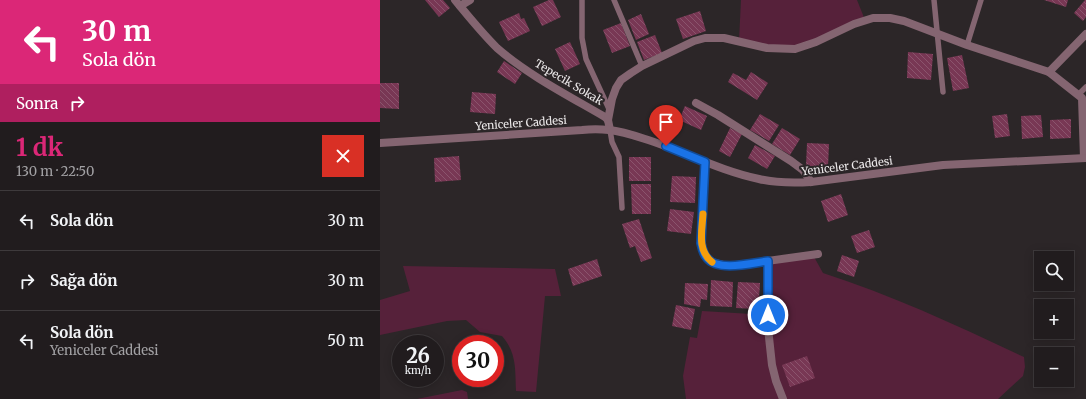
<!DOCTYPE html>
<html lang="tr">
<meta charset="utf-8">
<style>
body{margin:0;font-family:Merriweather,serif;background:#2d292b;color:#f1f3f6;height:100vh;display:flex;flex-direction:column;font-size:15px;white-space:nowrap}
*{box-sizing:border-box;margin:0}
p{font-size:13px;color:#a2a1a4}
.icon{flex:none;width:22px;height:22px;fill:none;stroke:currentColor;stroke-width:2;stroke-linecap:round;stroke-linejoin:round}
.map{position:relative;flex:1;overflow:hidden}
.details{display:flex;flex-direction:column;background:#211c1e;width:380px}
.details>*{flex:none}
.top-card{background:#db2777;color:#fff;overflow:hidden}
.fabs{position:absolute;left:654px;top:251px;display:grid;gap:8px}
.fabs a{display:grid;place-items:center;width:40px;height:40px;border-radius:0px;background:#211c1e;box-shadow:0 2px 10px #0003,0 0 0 1px #3e3a3c;font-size:20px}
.speed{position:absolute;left:12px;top:335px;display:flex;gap:8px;font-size:20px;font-weight:700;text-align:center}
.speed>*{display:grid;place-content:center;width:52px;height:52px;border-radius:50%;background:#211c1e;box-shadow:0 2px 10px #0003,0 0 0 1px #3e3a3c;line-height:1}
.speed small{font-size:10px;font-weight:400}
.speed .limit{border:6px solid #d22;background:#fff;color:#111}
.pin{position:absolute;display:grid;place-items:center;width:34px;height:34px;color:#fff;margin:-41px -17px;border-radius:50% 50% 50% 0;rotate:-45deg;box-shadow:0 0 4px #0007}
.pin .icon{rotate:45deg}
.me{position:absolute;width:44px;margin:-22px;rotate:0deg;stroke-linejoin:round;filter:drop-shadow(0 0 3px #0008)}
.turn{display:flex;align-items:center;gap:14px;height:84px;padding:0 16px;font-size:18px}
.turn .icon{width:52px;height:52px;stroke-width:2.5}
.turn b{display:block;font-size:28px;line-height:34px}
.then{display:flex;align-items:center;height:38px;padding:0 16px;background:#0003;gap:8px;font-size:15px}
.round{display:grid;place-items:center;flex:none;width:42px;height:42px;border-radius:0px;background:#2d292b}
.summary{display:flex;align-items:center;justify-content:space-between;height:68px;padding:0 16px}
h1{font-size:24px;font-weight:700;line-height:30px;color:#db2777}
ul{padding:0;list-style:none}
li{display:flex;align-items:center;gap:12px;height:60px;padding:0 16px;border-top:1px solid #3e3a3c}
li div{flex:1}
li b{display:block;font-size:15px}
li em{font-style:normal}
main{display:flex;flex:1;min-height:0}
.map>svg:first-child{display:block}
.grass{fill:#56213a}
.building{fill:url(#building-back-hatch)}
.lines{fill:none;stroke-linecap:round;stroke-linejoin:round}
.service{stroke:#846571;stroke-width:5.5}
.minor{stroke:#846571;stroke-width:8}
.tertiary{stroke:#846571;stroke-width:8}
.route-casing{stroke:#114b97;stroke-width:10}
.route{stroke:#1a73e8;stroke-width:7}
.slow{stroke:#f59e0b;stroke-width:7}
.labels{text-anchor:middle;stroke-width:4;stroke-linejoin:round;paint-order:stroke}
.street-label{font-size:11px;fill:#ebe8e9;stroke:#2c2628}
</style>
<main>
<section class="details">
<div class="top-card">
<div class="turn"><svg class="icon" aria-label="left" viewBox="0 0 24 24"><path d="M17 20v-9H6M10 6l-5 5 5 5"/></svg><div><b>30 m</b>Sola dön</div></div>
<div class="then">Sonra<svg class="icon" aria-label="right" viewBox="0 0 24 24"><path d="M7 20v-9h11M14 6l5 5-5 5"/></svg></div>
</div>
<div class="summary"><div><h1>1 dk</h1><p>130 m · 22:50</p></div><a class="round" style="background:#d93025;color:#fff"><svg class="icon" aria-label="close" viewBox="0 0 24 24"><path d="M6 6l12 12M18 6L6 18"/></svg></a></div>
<ul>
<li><svg class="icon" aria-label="left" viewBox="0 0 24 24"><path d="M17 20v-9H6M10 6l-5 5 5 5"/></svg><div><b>Sola dön</b></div><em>30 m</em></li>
<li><svg class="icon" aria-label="right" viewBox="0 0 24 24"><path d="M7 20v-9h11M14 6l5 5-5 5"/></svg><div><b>Sağa dön</b></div><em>30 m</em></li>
<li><svg class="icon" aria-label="left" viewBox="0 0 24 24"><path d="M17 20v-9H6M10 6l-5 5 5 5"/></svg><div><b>Sola dön</b><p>Yeniceler Caddesi</p></div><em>50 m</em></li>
</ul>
</section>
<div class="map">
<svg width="706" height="399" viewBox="0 0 706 399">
<defs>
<pattern id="building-back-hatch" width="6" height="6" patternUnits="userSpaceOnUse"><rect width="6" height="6" fill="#783754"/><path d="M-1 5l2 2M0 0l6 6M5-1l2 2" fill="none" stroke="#8b546d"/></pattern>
</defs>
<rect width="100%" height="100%" fill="#2c2628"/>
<g class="grass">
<path d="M361,0H477L485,20L415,49L359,41Z"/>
<path d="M433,255L443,273C512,295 578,326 644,357L645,367L643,376L618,399H306L303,376L310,337L317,338L322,311L388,315V261Z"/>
<path d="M23,266L175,269L181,296H165L156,392L136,391C135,369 137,353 122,336L100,332L86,320L67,321L0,335V300L30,291Z"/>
<path d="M82,390L87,392L88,399H37Z"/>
</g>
<g class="building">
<path d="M45,0H63L70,8L59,17Z"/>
<path d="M169,0H173L181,17L162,26L153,7Z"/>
<path d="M664,0H688L686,7Z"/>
<path d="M705,0H706V17L703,21L694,13Z"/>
<path d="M320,11L326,31L303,39L296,19Z"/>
<path d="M139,13L141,19L144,18L150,31L128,41L119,22Z"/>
<path d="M261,14L269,34L256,40L248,20Z"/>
<path d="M241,23L250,46L232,53L223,30Z"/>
<path d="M275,35L282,53L264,60L257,42Z"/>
<path d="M190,42L200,64L185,71L175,49Z"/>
<path d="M528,52L553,54L551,80L527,78Z"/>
<path d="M582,55L589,88L573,91L567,58Z"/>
<path d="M124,61L142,73L135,84L117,72Z"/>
<path d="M371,72L388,83L377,100L348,82L353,73L366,80Z"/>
<path d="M0,83H19V109L0,108Z"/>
<path d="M92,92L116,94L115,114L90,112Z"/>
<path d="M305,106L327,116L321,130L299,120Z"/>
<path d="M380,114L399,125L389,141L370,130Z"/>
<path d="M627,114L630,136L615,138L612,116Z"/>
<path d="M661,115L663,137L642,139L641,116Z"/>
<path d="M691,119V138L670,139V120Z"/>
<path d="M350,128L362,134L350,157L339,151Z"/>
<path d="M402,128L420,139L410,155L392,144Z"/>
<path d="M427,143L449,144L448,167L426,166Z"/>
<path d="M375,145L395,156L387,169L368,158Z"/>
<path d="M79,156L81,180L55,182L54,158Z"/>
<rect x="249" y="157" width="22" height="24"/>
<path d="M292,176L316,177L315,203L290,202Z"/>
<path d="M251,184H271V214H252Z"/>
<path d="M461,194L468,215L448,222L441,201Z"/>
<path d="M290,209L314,212L311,234L287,231Z"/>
<path d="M259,219L272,258L261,262L255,246L250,248L242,224Z"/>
<path d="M489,230L495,247L477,253L471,236Z"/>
<path d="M462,255L479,261L474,277L457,271Z"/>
<path d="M217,259L222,276L193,286L188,269Z"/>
<path d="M331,280L353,282L352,307L330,306Z"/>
<path d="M358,282L380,283L379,300H376L375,309L356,308Z"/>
<path d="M305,283L328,284L327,300L321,299L320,307L304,304Z"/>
<path d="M296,305L315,309L311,330L292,326Z"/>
<path d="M427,356L435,378L410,387L402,365Z"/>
</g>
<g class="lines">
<g class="service">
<path d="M202,0V38L206,59L229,109"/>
<path d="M234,0L262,66"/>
<path d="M554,0L563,92"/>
<path d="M587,45L601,0"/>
<path d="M698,95L706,87"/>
<path d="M230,130L232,142L239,157L242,208"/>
</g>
<g class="minor">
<path d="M75,0C88,16 102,33 117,48C148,75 189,96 225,117L228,120L230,130"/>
<path d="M80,6L90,0"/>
<path d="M316,103L338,115L411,161L423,170L431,182"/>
<path d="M228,120L232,99L236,88L241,80L251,73L262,66L314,41L325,38H344L387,48L415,49L436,42L474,24L493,18H510L524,21L587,45L669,72"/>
<path d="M704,158L702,98L669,72L706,34"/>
<path d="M325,162L321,243C325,262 333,264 351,266L438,254"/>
<path d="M388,261V328L392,365L396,381L403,399"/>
</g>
<path class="tertiary" d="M0,143L202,130C211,129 220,129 229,130C241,131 253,135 265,139C303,151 340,171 379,179C396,183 414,183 431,182L563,165L706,158"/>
</g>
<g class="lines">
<defs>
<path id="route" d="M286,146L325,162L321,243C322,248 323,254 327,258C338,272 372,263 388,261V315"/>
</defs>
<use href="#route" class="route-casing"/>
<use href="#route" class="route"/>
<path class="slow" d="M323,214C322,231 317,250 332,262"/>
</g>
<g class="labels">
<g class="street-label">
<text transform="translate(189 82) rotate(31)" y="4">Tepecik Sokak</text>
<text transform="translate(141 123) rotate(-4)" y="4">Yeniceler Caddesi</text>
<text transform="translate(467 166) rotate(-7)" y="4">Yeniceler Caddesi</text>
</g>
</g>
</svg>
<div class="fabs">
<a><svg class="icon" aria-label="search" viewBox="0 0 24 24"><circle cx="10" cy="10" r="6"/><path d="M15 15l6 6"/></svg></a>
<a>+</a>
<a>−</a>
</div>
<div class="speed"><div>26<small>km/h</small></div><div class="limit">30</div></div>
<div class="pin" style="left:286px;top:146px;background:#d93025"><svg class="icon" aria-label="arrive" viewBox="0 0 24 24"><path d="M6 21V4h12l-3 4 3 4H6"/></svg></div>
<svg class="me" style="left:388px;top:315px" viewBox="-20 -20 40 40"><circle r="17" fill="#1a73e8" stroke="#fff" stroke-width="3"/><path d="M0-11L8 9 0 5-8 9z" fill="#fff"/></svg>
</div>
</main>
